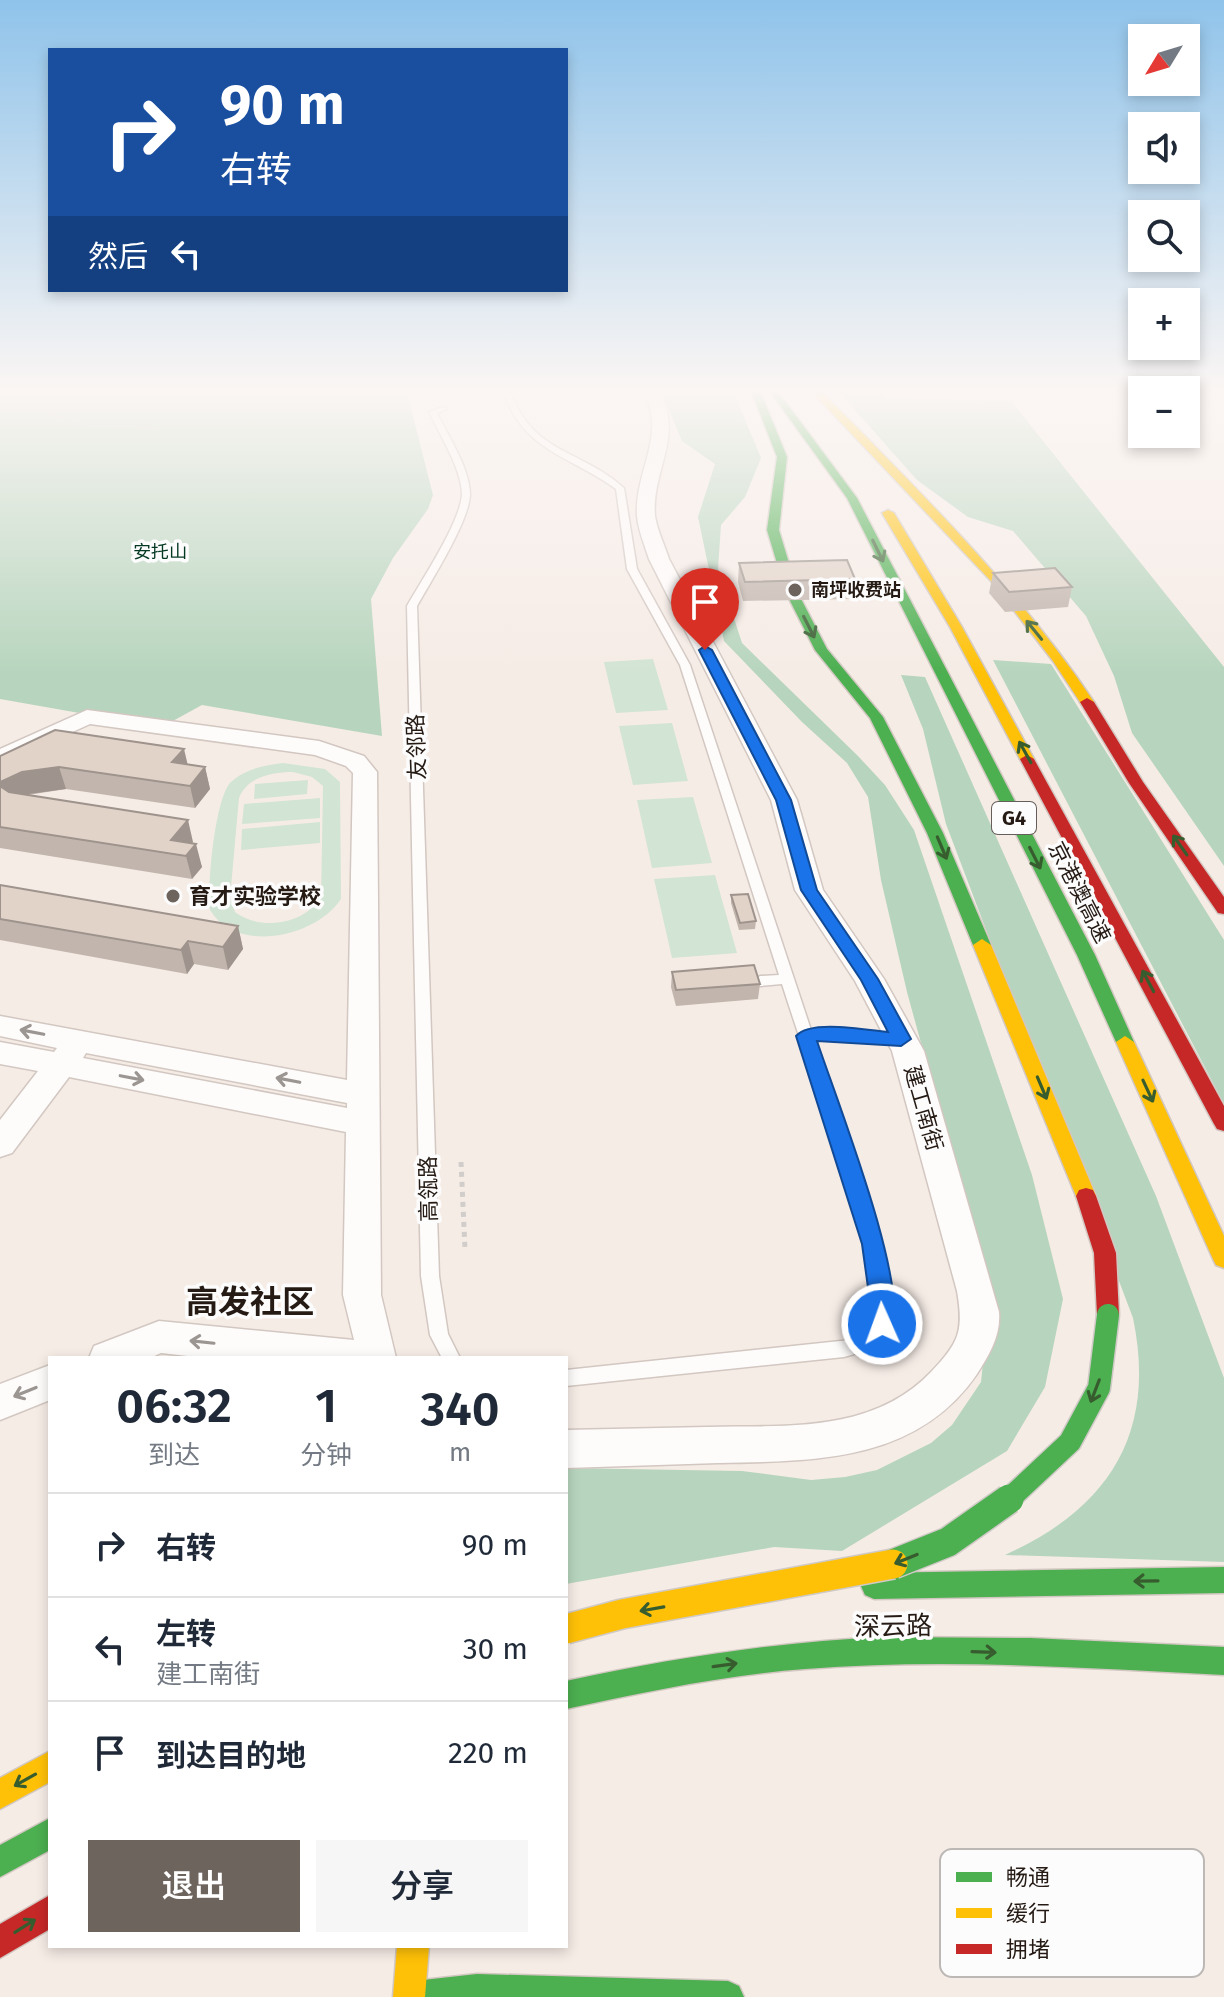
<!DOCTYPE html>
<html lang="zh">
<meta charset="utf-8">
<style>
body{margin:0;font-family:"Fira Sans","Noto Sans SC",sans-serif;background:#f6f6f7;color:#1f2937;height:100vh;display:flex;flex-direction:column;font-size:30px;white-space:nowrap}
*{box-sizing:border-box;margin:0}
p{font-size:26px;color:#747a83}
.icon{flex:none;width:44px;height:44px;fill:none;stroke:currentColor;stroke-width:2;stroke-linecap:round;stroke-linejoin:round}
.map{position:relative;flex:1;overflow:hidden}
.panel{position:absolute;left:48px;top:1356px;width:520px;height:592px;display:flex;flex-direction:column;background:#fff;border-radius:0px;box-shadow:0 4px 12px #0003}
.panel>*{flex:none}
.top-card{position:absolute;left:48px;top:48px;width:520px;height:244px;border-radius:0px;box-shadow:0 4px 12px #0003;background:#1a4fa0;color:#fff;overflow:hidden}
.needle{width:52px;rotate:232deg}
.controls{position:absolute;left:1128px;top:24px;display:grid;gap:16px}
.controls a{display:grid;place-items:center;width:72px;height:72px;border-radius:0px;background:#fff;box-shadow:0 4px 12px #0003;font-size:40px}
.pin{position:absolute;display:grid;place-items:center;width:68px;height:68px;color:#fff;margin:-82px -34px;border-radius:50% 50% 50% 0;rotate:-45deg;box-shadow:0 0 8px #0007}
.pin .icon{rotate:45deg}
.me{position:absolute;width:88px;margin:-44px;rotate:358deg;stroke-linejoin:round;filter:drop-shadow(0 0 6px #0008)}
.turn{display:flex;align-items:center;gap:28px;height:168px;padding:0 40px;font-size:36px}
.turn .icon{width:104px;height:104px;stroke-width:2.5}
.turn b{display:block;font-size:56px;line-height:68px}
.then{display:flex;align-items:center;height:76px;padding:0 40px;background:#0003;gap:16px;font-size:30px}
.eta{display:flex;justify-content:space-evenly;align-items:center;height:136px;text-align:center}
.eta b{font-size:48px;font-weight:600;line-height:56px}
.button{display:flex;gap:16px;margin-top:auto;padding:16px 40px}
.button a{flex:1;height:92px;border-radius:0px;background:#6e645e;color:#fff;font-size:32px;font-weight:600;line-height:92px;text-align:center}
.button a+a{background:#f6f6f7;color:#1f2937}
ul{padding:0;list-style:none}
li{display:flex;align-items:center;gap:24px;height:104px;padding:0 40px;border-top:2px solid #e0e1e3}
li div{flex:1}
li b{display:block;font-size:30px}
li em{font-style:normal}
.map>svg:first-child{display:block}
.green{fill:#d2e4d3;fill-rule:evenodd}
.forest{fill:#b7d5be}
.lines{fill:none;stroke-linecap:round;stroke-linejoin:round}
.lane-casing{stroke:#d2c7c1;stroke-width:3}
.street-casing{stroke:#d2c7c1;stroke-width:3}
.fast-casing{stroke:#d2c7c1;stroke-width:3}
.slow-casing{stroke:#d2c7c1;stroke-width:3}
.jam-casing{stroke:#d2c7c1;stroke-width:3}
.path-far1{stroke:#d0cdca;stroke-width:2;stroke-dasharray:2 2;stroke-linecap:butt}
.path{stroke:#d0cdca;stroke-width:5;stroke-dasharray:5 5;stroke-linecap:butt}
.lane{fill:#fefcfb;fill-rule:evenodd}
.street{fill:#fefcfb;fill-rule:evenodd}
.fast{fill:#4caf50;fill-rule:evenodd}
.slow{fill:#ffc107;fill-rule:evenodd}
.jam{fill:#c62828;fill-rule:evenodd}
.fast-bridge-far1-casing{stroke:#d0cac7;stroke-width:25;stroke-linecap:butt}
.fast-bridge-casing{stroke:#d0cac7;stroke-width:32;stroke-linecap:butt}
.slow-bridge-casing{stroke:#d0cac7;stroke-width:32;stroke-linecap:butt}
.fast-bridge-far1{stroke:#4caf50;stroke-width:22}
.fast-bridge{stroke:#4caf50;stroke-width:29}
.slow-bridge{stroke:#ffc107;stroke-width:29}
.wall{fill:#c2b5ad}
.shaded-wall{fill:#9e948d}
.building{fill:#e2d3c9;stroke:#9e948d;stroke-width:2}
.oneway{stroke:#375d2f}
.oneway2{stroke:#9c9693}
.route{fill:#1a73e8;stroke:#114b97;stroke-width:2}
.poi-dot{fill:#6e645e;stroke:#fcfcfc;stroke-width:3}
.labels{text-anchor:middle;stroke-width:7;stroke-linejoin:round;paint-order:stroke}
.far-park-label{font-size:18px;fill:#033821;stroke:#fcfcfc}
.far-poi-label{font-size:18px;font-weight:bold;fill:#251a14;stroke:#fcfcfc;text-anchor:start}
.shield{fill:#fcfcfc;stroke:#665e5a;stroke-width:2}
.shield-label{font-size:20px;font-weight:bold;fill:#251a14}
.street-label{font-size:22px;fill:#251a14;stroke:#fcfcfc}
.poi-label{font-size:22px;font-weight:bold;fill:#251a14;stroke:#fcfcfc;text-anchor:start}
.near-street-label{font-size:26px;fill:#251a14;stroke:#fcfcfc}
.near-quarter-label{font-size:32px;font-weight:bold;fill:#251a14;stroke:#fcfcfc}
.key{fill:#fcfcfc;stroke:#bcb8b6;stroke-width:2}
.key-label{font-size:22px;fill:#251a14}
</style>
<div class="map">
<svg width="1224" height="1997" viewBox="0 0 1224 1997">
<rect width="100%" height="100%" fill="#f6ece6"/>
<g class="green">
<path d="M653,659L668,710L616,713L604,662Z"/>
<path d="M672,723L688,781L633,785L619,726Z"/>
<path d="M283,763L325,769L340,782L341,899C316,937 237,955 210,910C207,887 215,797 231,782C245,769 265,765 283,763ZM293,772L312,777L323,786L321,897C304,925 260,931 235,912L230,898L239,798C247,777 272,772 293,772Z"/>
<path d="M308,780L307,794L254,799L255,784Z"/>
<path d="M693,797L712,863L652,868L637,800Z"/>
<path d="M320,798V818L242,824L244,804Z"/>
<path d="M320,822V843L241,850L242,829Z"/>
<path d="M715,875L737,953L672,958L654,879Z"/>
</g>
<g class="forest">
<path d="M0,393H407L433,495L428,509L393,558L371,599L382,736L202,705L171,722L85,714L0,699Z"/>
<path d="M662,393H734L761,458L745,497L721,525L718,569L742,643L858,756L885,785L914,830L1032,1175L1063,1299L1045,1387L1007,1451L842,1551L774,1547L566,1584V1468L742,1471L811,1480L845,1477L877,1470L931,1443L952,1425L981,1382L990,1295L907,992L881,880L868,797L847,763L802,722L724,641L698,517L715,464L682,441Z"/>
<path d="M840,393H882L887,398L1011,401L1224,667V866L1132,733L1114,676L1086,616L1013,531L968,517L917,480Z"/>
<path d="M993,660L1051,664L1224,940V1104Z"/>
<path d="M901,675L925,677L1156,1196L1224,1378V1562L1005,1555C1109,1508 1157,1433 1133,1318L946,824L923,729Z"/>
</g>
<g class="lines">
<defs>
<g id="lane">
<path d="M504,393H511C533,454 582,450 624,488L637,569L690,665L811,1030L836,1028L901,1034L908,1039L901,1044L836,1038L815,1040C838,1110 864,1179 882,1250C888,1272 897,1301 891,1323C886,1344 863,1352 844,1357L566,1386V1370L850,1340C858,1337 871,1332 874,1322C880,1303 870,1268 865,1249C843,1159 810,1072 782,984L760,986L753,981L760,976L779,975L680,665L627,569L616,489C571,456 524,452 504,393Z"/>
<path d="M443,407L447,409L437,413C448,436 470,469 470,494C470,520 431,581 417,606L439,1276L448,1334L460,1358H442L430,1335L421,1276L407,606C421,581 462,520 462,493C461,468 440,435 429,412Z"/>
</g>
<g id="street">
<path d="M644,393H660C684,435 651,473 655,516C657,530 665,546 669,559L797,800L823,890L884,979L924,1051L999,1312C1001,1336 989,1355 977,1374C916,1463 814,1461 718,1463C668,1465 617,1466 566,1468V1430C613,1429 660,1428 707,1427C784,1425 872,1434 931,1372C959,1343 964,1331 957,1291L892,1051L855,981L795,890L771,800L649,559C645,546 638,530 637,516C634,473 667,435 644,393Z"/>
<path d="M87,710L319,741L364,756L377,772L381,1295L396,1358H205L161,1353L150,1358H89L94,1346L159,1321L354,1340L343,1295L346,1132L69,1077L12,1153L0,1157V1120L38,1071L0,1064V1042L54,1052L57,1048L0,1036V1016L347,1080L353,773L346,766L315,755L90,724L0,765V749ZM86,1053L347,1103V1108L83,1058Z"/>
<path d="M50,1365V1400L0,1420V1384Z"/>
</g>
<g id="fast">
<path d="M752,393H761L787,457L779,530L798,593L827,649L883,717L943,833L991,945L988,949L982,951L973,945L927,833L870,718L815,650L786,593L767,530L777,457Z"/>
<path d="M771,393H779L857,498L1095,955L1134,1042L1132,1047L1125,1048L1116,1042L1077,955L847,498Z"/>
<path d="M1224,1567V1593L874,1599L865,1595L861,1586L865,1577L874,1573Z"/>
<path d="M884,1637L1030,1638L1224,1647V1675C1085,1668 945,1658 805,1669C725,1675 645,1692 566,1709V1681C672,1658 776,1642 884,1637Z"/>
<path d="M50,1818V1850L0,1877V1845Z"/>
<path d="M477,1974L728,1981L739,1986L744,1997H398L403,1986L414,1981Z"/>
</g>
<g id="slow">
<path d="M813,393H823C920,492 1017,587 1094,702L1092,705H1082L1053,661L991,581Z"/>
<path d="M888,510L894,513L962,627L1034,759L1032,762L1027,763L1020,759L950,627L882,513Z"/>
<path d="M982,939L991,945L1096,1196L1093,1202L1086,1204L1079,1202L1076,1196L973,945Z"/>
<path d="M1125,1036L1134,1042L1224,1236V1268L1216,1265L1213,1259L1116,1042Z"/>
<path d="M50,1751V1782L0,1809V1778Z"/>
<path d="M397,1946H429L425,1997H393Z"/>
</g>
<g id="jam">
<path d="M1087,698L1094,702L1143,782L1224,897V914L1218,913L1129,783L1080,702Z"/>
<path d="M1027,755L1034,759L1224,1106V1131L1217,1129L1214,1124L1020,759Z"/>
<path d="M1086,1188L1093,1190L1096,1196L1116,1253L1119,1315L1116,1322L1108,1324L1100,1322L1097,1315L1094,1253L1076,1196L1079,1190Z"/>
<path d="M50,1895V1929L0,1958V1924Z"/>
</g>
</defs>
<use href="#lane" class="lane-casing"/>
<use href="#street" class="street-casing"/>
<use href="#fast" class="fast-casing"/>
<use href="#slow" class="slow-casing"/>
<use href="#jam" class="jam-casing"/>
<path class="path-far1" d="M29,393C73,444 108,419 162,430"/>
<path class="path" d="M461,1162L465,1249"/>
<use href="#lane" class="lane"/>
<use href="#street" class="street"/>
<use href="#fast" class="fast"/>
<use href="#slow" class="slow"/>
<use href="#jam" class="jam"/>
<defs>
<path id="fast-bridge-far1" d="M1007,1501L1070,1442L1099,1388L1108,1315"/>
<path id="fast-bridge" d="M893,1564L948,1542L1009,1499"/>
<path id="slow-bridge" d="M566,1629L622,1614L893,1564"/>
</defs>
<use href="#fast-bridge-far1" class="fast-bridge-far1-casing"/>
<use href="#fast-bridge" class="fast-bridge-casing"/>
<use href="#slow-bridge" class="slow-bridge-casing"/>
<use href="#fast-bridge-far1" class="fast-bridge-far1"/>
<use href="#fast-bridge" class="fast-bridge"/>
<use href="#slow-bridge" class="slow-bridge"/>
</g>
<g class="wall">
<path d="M739,563L855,579L853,599L743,601L738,582Z"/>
<path d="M993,573L1072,587L1068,607L1005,612L989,593Z"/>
<path d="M0,756L188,765L205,767L210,789L195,808L66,789L28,795L193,842L192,843L202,867L192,879L0,848Z"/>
<path d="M0,885L238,926L243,949L228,970L194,964L187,974L0,940Z"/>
<path d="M731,895L756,921L755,929L739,930L731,903Z"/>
<path d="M672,972L760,984L758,999L676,1006L671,987Z"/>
</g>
<g class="shaded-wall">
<path d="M184,749L189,770L172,762Z"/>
<path d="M59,767L66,789L29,794L4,806L0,795V782L22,772Z"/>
<path d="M205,767L210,789L195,808L190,786Z"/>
<path d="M188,820L193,842L182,855L171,840Z"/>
<path d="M196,844L202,867L192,879L186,856Z"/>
<path d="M238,926L243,949L228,970L223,947Z"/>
<path d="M188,941L194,964L187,974L181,950Z"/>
</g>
<g class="building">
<path d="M847,560L855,579L745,582L739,563Z"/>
<path d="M1055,568L1072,587L1009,592L993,573Z"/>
<path d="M55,730L184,749L172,762L205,767L190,786L59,767L22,772L0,782V756Z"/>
<path d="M0,786L9,792L188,820L171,840L196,844L186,856L0,827Z"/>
<path d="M0,885L238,926L223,947L188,941L181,950L0,919Z"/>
<path d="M748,894L756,921L740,923L731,895Z"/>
<path d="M754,965L760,984L676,990L672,972Z"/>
</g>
<defs><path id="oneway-shaft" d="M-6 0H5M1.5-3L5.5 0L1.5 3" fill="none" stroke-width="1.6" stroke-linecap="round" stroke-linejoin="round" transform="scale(2)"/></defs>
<g class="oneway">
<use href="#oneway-shaft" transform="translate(878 551) rotate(64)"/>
<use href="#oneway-shaft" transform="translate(809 627) rotate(63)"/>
<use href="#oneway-shaft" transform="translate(1034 630) rotate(-129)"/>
<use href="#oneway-shaft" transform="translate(1025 752) rotate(-119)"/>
<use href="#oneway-shaft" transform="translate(1180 845) rotate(-125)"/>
<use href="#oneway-shaft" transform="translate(942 848) rotate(67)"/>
<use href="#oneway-shaft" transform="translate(1035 858) rotate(63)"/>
<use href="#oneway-shaft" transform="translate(1148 981) rotate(-118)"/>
<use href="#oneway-shaft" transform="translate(1042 1088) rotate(67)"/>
<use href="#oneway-shaft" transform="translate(1148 1091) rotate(65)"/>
<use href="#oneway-shaft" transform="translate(1095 1391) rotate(111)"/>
<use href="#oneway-shaft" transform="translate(906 1559) rotate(158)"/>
<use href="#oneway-shaft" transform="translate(1146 1581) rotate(179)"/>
<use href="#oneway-shaft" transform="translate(652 1609) rotate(170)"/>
<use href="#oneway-shaft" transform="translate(984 1652) rotate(2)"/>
<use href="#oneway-shaft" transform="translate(725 1665) rotate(-8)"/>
<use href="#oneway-shaft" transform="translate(25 1780) rotate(151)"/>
<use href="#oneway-shaft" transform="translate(25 1926) rotate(-32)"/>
</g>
<g class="oneway2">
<use href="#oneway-shaft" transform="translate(32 1032) rotate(-169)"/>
<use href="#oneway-shaft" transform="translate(132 1078) rotate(11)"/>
<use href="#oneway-shaft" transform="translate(288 1080) rotate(-169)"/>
<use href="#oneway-shaft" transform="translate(202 1342) rotate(-174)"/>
<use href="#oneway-shaft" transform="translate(25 1392) rotate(158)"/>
</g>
<linearGradient id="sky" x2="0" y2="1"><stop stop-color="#8fc3ea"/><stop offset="0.58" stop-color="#fbf6f4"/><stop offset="1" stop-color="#fbf6f4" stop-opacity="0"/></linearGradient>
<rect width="1224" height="673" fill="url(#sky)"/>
<path class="route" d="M705,646L712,650L791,800L817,890L878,979L911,1039L901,1046L817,1041C834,1093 911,1288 891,1331L882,1333L874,1331L862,1244L796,1036C810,1019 867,1030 888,1032L861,980L801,890L776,800L699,650Z"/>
<g class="poi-dot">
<circle cx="795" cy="590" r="8"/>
<circle cx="173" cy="896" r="8"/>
</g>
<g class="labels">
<g class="far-park-label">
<text x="160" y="558">安托山</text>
</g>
<g class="far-poi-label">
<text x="811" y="596">南坪收费站</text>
</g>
<rect class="shield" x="992" y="802" width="44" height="32" rx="6"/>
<g class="shield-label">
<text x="1014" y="825">G4</text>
</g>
<g class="street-label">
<text transform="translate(416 747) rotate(-92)" y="8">友邻路</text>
<text transform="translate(1080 892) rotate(63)" y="8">京港澳高速</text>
<text transform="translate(924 1108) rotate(74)" y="8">建工南街</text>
<text transform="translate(428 1189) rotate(-91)" y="8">高瓴路</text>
</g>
<g class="poi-label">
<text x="189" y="904">育才实验学校</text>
</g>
<g class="near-street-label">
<text transform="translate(893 1626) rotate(-1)" y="9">深云路</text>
</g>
<g class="near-quarter-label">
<text x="250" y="1313">高发社区</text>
</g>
</g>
<rect x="940" y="1849" width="264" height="128" rx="12" class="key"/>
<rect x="956" y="1872" width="36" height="10" fill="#4caf50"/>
<rect x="956" y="1908" width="36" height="10" fill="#ffc107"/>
<rect x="956" y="1944" width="36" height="10" fill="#c62828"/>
<g class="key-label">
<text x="1006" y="1885">畅通</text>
<text x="1006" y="1921">缓行</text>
<text x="1006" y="1957">拥堵</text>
</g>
</svg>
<div class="controls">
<a><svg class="needle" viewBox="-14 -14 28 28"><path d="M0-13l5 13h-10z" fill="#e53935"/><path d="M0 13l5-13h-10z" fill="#747a83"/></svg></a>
<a><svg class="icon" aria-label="sound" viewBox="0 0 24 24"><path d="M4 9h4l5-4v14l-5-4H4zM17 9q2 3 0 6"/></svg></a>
<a><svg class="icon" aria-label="search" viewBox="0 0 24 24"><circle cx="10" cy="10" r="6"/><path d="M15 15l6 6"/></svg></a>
<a>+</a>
<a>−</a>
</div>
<div class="pin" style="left:705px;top:650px;background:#d93025"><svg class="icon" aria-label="arrive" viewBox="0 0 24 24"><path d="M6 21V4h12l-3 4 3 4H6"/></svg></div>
<svg class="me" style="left:882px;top:1324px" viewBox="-20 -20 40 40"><circle r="17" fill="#1a73e8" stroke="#fff" stroke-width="3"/><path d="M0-11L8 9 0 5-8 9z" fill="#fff"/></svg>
<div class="top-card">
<div class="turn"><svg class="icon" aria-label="right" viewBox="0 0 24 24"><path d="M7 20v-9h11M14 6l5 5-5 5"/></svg><div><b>90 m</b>右转</div></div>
<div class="then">然后<svg class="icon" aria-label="left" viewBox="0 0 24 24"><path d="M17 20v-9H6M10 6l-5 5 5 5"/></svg></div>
</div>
<section class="panel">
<div class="eta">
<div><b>06:32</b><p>到达</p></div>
<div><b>1</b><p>分钟</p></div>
<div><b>340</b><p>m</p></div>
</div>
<ul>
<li><svg class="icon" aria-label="right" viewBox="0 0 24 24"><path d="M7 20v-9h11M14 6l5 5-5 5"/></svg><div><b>右转</b></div><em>90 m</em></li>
<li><svg class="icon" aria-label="left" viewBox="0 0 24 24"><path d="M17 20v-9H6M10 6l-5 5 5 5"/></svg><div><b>左转</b><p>建工南街</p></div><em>30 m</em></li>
<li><svg class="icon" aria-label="arrive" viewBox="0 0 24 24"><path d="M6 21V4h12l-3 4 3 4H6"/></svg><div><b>到达目的地</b></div><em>220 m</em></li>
</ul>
<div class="button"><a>退出</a><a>分享</a></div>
</section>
</div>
